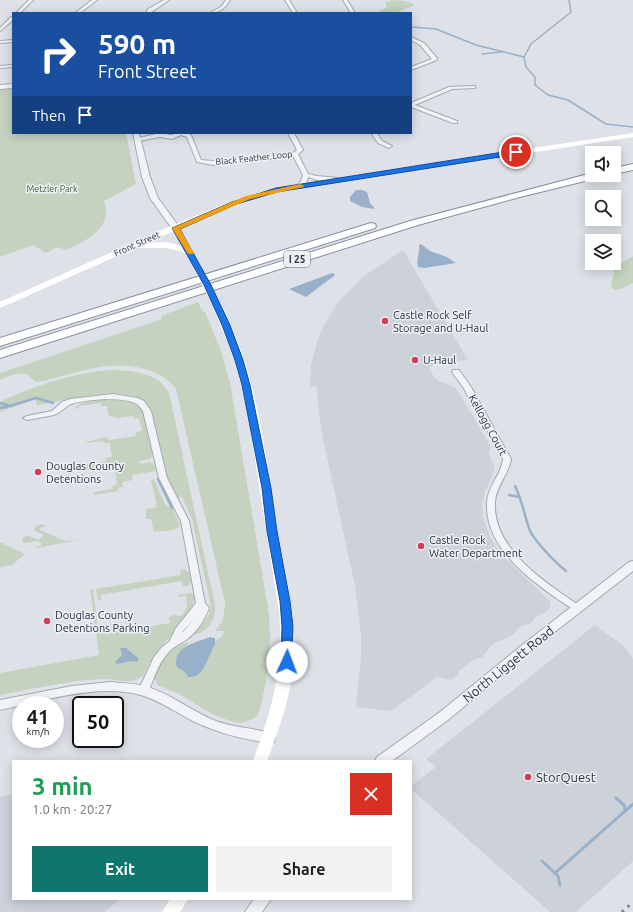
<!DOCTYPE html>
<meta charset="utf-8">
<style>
body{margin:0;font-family:Ubuntu,sans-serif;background:#f2f2f2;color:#202124;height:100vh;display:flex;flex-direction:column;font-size:15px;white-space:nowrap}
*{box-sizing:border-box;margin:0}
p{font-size:13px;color:#757577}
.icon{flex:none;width:22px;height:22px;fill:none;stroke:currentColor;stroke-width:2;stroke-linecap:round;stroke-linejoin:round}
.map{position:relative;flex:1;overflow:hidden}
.drawer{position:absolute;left:12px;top:760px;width:400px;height:140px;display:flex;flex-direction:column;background:#fff;border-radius:0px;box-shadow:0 2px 10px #0003}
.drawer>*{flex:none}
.banner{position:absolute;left:12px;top:12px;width:400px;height:122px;border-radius:0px;box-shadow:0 2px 10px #0003;background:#1a4fa0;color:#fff;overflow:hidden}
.controls{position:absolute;left:585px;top:146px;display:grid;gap:8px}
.controls a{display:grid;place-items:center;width:36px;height:36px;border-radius:0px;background:#fff;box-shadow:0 2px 10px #0003;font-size:20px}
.speed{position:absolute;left:12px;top:696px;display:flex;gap:8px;font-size:20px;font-weight:700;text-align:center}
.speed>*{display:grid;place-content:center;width:52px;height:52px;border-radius:50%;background:#fff;box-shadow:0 2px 10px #0003;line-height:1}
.speed small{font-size:10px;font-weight:400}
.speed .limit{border:2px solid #111;border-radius:6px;background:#fff;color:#111}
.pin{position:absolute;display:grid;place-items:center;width:34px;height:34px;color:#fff;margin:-17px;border:2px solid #fff;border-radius:50%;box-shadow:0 1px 4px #0007}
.me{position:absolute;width:44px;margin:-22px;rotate:2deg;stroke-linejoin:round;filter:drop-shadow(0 0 3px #0008)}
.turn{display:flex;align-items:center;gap:14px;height:84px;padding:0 20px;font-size:18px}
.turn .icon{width:52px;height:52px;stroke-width:2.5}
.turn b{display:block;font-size:28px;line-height:34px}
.then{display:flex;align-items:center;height:38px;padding:0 20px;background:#0003;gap:8px;font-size:15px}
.round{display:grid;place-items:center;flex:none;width:42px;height:42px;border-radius:0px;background:#f2f2f2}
.summary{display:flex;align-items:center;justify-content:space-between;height:68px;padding:0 20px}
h1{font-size:24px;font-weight:700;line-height:30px;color:#1e9e55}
.primary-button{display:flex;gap:8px;margin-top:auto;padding:8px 20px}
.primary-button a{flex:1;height:46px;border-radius:0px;background:#0f766e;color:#fff;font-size:16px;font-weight:700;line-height:46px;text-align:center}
.primary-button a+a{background:#f2f2f2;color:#202124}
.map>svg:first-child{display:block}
.built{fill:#ccd1da}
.green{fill:#c4d2bf}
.water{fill:#98b0c9}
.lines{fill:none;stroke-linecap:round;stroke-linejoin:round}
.stream-far2{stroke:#98b0c9;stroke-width:1.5}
.stream-far1{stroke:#98b0c9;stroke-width:2.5}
.stream{stroke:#98b0c9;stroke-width:3}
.minor-casing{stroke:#a3a9b2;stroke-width:2}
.tertiary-casing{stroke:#a3a9b2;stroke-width:2}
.motorway-casing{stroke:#858f9f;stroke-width:2}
.minor{fill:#f1f3f6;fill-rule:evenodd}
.tertiary{fill:#f1f3f6;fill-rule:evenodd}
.secondary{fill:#fff;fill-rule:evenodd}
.motorway{fill:#fff;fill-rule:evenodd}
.rail{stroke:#778192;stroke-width:3;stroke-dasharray:2.5 5;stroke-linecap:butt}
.secondary-bridge{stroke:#fff;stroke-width:8}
.route{fill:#1a73e8;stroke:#114b97}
.slow{fill:#f59e0b}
.poi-dot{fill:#d23e56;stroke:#edf1f6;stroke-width:1.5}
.labels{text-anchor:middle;stroke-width:3;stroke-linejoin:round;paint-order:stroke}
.far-street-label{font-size:9px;fill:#27303f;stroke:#edf1f6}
.far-park-label{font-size:9px;fill:#3b5b34;stroke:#edf1f6}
.shield{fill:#edf1f6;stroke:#626a76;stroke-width:1}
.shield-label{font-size:10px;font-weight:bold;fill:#27303f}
.poi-label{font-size:11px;fill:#27303f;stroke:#edf1f6;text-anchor:start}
.street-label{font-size:11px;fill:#27303f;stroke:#edf1f6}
.near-street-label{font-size:13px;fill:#27303f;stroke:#edf1f6}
.near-poi-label{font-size:13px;fill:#27303f;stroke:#edf1f6;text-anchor:start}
</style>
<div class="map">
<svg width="633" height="912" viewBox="0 0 633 912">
<rect width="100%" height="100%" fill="#dee2e8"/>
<g class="built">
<path d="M403,250L468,360L444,362L429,367L434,377L439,381L456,388L470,412H471L491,448L489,454L495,469L485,492L482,506L483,516L490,537L502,555L549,600L551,605L548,611L537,616L531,623L520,627L513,635L495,643L489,648L483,657L473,660L459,671V674L451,680L437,677L391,711L356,707L361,657V634L355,586L323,439L318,405L317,386L310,387L311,366L317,341L323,327L338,302L364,276Z"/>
<path d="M595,625L624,646L633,659V861L576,912H550L411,789V786L436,767L426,759Z"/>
<path d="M13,794V899H119L105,912H0V797Z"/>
</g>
<g class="green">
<path d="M395,0L410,2L414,5C404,10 389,17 379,11L387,7L385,2Z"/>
<path d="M13,89V133H126L136,184L104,201C114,227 86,242 65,250L58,247L46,253L33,245L0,257V90Z"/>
<path d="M633,256V283L621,289L614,290L611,286L615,268Z"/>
<path d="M198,302L202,311L205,312L221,351L230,383L269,614L270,641L266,682L260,709L257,716L253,719L241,723L233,722L214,715L179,694L157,685L156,680L154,679C160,662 170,648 188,642V644L180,652L185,672L188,677L204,668L216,641L223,635L224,631H215L223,620L225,603L176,389C169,379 159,374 148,370C110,357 74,375 37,382C34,381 32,378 29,376C21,370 8,376 0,380V373L162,319L161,316Z"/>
<path d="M110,370C130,370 160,373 169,393L215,605C216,618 208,634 193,634L197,624L201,625L209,615L211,606L193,524V521L182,497L177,498L167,476L152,412C138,377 64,402 37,405L35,399L0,412V402C33,386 73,373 110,370Z"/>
<path d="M110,399L130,401L129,402H132L141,408L143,413L153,457H150L151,459L139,461L140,464L151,462V464L154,463L156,471L132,475L133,480L122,482L123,487L118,488V491L95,495L93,494L95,492L113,489L112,486L117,485L115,470L109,471L107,467L83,471L82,465L106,461V458L112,457L110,443H104L103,441L88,443L85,442L107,437L108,440L136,436V432L142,431L139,418L134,419L133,416L117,418L108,415L107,406H101V403L79,406V408L73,409L83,402Z"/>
<path d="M154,479L165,504L173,509L180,526L174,530L154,532L151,519H146V509L157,507L151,480Z"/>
<path d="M42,524L47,526L40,528V530L65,541L79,540L36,548L34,547L41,546V543L37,541L24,543L22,541V539L27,535L38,540L44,535L35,531L34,528L36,526Z"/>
<path d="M0,543H2L25,554L12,565L1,567H0Z"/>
<path d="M184,569L190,573L191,582L188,586H183L182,581L101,595V600L98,601L96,589L181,575L180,570Z"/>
<path d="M93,589L98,628L106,627L107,634L170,623L169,617L174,615L182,616L187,606L186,596L178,597V595L191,593L194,595C197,618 150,650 143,677H140C133,685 114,679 104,679C69,680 34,689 0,695V673L99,655L90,590Z"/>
</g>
<g class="water">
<path d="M356,190H362L367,192L370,203L375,209L362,207L350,201V197Z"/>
<path d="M421,244L430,251L447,257L456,263L424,268L418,267C416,259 420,253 419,245Z"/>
<path d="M332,273L335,274L334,276L306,297L289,289Z"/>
<path d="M210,637L215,638C216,645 213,647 211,653C205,664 203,678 188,677L185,672L177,667C171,647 197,642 210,637Z"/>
<path d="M120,648H126L139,659L137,662L130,661L117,664L115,662L122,655Z"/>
</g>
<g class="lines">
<g class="stream-far2">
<path d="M411,27L436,29L476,45L524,57L526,67L535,77V85L548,95L568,100L606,124L633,127"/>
<path d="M482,54L501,52"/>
<path d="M524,57L531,44L571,12L569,0"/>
</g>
<g class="stream-far1">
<path d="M0,403L10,406L36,398L53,403"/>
<path d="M0,408L7,407"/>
<path d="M158,479L172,508"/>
<path d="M515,486C522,500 524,514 529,528C532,539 557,564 566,571"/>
<path d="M509,495L520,497"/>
</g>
<g class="stream">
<path d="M616,798L624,805L625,811"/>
<path d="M542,861L558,876L560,885"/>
<path d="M555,873L633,804"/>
</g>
<defs>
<g id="minor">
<path d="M29,0H33L20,13H16Z"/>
<path d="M92,0H97L80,13H75Z"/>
<path d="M164,0H169L150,13H146L148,9Z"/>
<path d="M226,0H230C225,8 220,13 210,13L222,6Z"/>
<path d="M285,0H289L297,13H293Z"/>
<path d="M343,0H347L355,13H351Z"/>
<path d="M11,17H13V20L0,31V28Z"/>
<path d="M411,37L424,43L437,58V60L411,70V67L432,59L420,45L411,40Z"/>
<path d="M13,40V42L0,43V41Z"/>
<path d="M13,65V67L0,68V66Z"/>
<path d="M473,86H475V88L452,89L415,105L457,121V123H453L411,107V103L449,87Z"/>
<path d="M160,133L171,135L177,133H186L191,135L201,160L213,161L293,153L297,150L288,133H294L303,150L298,154L308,174L317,176L338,178L341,180L338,182L317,180L308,177L306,183L299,188L296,186L301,181L303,175L293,156L213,165L197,162L187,137L181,135L172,139L160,137L138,141L135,139Z"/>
<path d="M371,133H377L382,141L392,146L389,148L378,143Z"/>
<path d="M453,370H459L471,387L511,459C509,474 496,486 495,502C492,549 546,583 580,606L582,608L580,610H574C538,586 484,551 487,502C488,486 501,475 503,459L463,387L452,372Z"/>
<path d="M113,394L138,398L144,401L151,411L167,478L189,521L205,603L209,608C205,620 196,633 186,640C180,644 173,647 168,653C157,665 154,680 147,694L143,695L139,694L138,691L154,657L162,647L169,642L176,628L196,603L181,521L159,478L143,411C141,409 140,406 137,404C125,396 82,399 69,405C64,408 60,413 54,415L27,420L23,418L27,416L52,411L62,402L70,399ZM195,618L182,633V632Z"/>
</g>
<g id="tertiary">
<path d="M13,84V88L0,89V85Z"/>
<path d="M133,133H139L150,177L158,198L180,228L179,230H173L150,198L142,177Z"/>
<path d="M633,561V571L529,652L448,720L392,761H375L377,757L440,712L521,646L629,562Z"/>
<path d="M110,682C121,683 132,683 144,686C170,693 191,711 216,721C235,728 255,728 274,734L275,738L274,742L269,743C243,739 217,733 193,721C177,713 162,702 144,696C101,682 43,701 0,710V700L72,686Z"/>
<path d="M254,899H271L262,912H245Z"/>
</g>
<g id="motorway">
<path d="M633,164V170L614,174V168Z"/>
<path d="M592,173V175H602L601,177L520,197L418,225L0,358V350L410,221Z"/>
<path d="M371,223L375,224L376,226L375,228L0,346V338Z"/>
</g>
</defs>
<use href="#minor" class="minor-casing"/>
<use href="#tertiary" class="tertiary-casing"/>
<use href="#motorway" class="motorway-casing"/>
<use href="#minor" class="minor"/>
<use href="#tertiary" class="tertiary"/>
<g class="secondary">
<path d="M633,133V137L294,189L265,196L233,207L180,228L200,264L199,266H193L185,253L167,248H135L0,308V302L159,231L227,203L260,192L294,185L381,171ZM174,231L182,246L167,242L146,243Z"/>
<path d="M218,304L223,307C232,327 241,348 247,369C263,423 269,478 278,533C286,575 297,618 294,662C291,696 279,729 267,761H253C272,709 284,668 279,612L247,409L235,361L213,307Z"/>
<path d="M170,899H188L180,912H162Z"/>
</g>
<use href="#motorway" class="motorway"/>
<path class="rail" d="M622,912L633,902"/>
<path class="secondary-bridge" d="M196,264L218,307"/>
</g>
<path class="route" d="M516,150L519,152V154L277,192L237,204L180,229L211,285L230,325L243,360L250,385L271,488L277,531L290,601L293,626L292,662L291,665L287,666L283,665L281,662L282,626L280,601L267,531L262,488L242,385L235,360L222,325L204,285L172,228L232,202L276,188Z"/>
<path class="slow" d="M300,184L304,186L303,187L250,199L180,229L194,253L193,254H188L172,228L246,196Z"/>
<g class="poi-dot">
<circle cx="385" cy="321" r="4"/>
<circle cx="415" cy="360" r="4"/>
<circle cx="38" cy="472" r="4"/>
<circle cx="421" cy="546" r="4"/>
<circle cx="47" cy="621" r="4"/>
<circle cx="528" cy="777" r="4"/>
</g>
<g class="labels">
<g class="far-street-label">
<text transform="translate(254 158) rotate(-6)" y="3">Black Feather Loop</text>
<text transform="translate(137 244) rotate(-24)" y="3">Front Street</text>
</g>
<g class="far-park-label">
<text x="52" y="192">Metzler Park</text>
</g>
<rect class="shield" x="284" y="251" width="26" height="16" rx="3"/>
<g class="shield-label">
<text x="297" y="263">I 25</text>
</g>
<g class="poi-label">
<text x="393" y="319">Castle Rock Self<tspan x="393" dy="13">Storage and U-Haul</tspan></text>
<text x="423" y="364">U-Haul</text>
<text x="46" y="470">Douglas County<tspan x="46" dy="13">Detentions</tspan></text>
<text x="429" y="544">Castle Rock<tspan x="429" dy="13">Water Department</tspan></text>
<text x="55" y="619">Douglas County<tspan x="55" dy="13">Detentions Parking</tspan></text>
</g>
<g class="street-label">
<text transform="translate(488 425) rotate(61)" y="4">Kellogg Court</text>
</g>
<g class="near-street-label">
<text transform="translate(508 664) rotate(-39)" y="5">North Liggett Road</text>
</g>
<g class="near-poi-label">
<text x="536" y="782">StorQuest</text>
</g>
</g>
</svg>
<div class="controls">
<a><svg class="icon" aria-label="sound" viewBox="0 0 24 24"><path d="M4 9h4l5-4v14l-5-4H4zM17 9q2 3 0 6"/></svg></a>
<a><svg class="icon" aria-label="search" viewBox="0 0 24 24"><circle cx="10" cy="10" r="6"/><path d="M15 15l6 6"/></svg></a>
<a><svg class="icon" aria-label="layers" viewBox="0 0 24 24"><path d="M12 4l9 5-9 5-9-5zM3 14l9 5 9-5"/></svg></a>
</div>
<div class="speed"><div>41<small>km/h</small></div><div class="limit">50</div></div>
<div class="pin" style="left:516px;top:152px;background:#d93025"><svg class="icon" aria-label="arrive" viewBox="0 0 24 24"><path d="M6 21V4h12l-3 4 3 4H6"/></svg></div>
<svg class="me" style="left:287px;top:662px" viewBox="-20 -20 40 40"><circle r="19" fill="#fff"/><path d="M0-13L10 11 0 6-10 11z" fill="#1a73e8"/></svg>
<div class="banner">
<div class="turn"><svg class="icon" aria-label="right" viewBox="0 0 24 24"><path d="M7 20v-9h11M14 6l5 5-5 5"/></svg><div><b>590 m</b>Front Street</div></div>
<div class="then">Then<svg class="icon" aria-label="arrive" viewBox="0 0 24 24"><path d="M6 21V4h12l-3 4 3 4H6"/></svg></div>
</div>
<section class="drawer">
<div class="summary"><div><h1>3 min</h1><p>1.0 km · 20:27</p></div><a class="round" style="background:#d93025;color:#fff"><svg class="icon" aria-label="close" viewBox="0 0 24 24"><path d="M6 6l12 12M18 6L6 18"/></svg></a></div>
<div class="primary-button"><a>Exit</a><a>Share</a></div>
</section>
</div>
